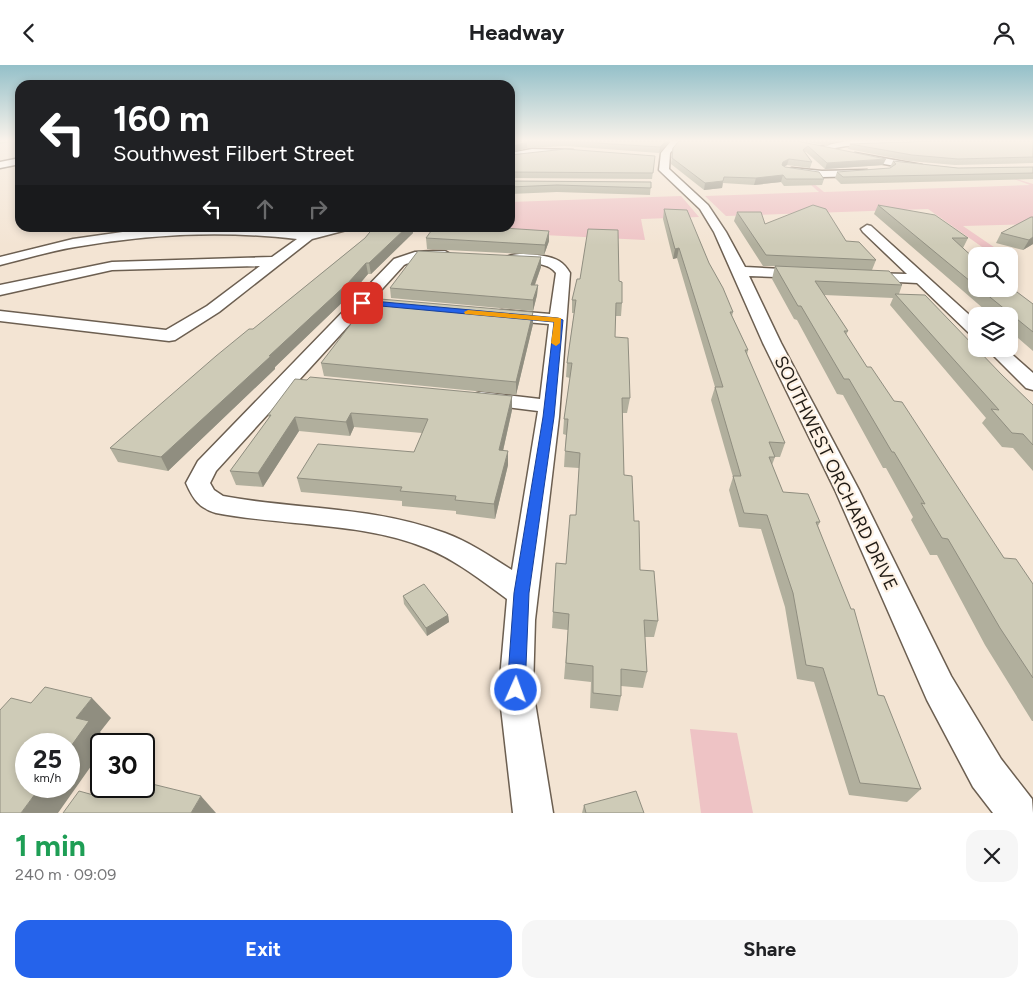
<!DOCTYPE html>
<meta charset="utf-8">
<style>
body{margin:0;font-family:Figtree,sans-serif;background:#f6f6f6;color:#202124;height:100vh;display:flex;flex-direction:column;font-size:19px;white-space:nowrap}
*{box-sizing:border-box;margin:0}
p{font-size:16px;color:#757577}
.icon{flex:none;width:28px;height:28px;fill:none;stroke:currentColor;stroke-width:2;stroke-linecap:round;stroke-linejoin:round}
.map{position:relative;height:748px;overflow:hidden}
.details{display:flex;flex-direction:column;background:#fff;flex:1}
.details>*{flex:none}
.hud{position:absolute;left:15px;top:15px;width:500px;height:152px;border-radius:15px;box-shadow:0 2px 8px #0003;background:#202124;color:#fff;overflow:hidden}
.tools{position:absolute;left:968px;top:182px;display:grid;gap:10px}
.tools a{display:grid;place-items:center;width:50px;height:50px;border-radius:10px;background:#fff;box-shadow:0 2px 8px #0003;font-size:25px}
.speed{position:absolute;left:15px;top:668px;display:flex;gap:10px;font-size:25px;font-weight:700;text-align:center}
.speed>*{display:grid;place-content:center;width:65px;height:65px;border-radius:50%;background:#fff;box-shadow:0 2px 8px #0003;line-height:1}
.speed small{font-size:12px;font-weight:400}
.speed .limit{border:2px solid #111;border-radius:8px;background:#fff;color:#111}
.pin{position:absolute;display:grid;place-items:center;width:42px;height:42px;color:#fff;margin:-21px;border-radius:10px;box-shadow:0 2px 8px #0006}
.me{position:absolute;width:55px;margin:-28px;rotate:2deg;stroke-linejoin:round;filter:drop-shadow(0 0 4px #0008)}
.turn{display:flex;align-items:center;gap:18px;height:105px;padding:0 15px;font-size:22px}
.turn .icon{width:65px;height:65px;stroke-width:2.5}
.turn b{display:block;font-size:35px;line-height:42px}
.lanes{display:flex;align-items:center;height:48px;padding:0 15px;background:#0003;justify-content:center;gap:25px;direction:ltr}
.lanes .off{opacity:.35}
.round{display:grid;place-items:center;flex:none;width:52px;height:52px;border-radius:15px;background:#f6f6f6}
.overview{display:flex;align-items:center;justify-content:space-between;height:85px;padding:0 15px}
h1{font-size:30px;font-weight:700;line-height:38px;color:#1e9e55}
.action{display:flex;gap:10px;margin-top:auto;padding:10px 15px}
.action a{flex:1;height:58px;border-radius:15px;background:#2563eb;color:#fff;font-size:20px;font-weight:700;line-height:58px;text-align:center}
.action a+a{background:#f6f6f6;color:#202124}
header{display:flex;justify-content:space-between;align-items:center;height:65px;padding:0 15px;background:#fff;font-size:22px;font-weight:700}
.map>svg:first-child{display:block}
.green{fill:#eec3c5}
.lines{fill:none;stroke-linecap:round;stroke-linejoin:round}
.stream{fill:#b7d39b;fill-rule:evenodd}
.minor-casing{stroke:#6c5f51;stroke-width:3}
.minor{fill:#fff;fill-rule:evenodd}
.wall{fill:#b1af9d}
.shaded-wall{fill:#908e80}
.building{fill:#cecbb7;stroke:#908e80}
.route{fill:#2563eb;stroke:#184099}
.slow{fill:#f59e0b}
.labels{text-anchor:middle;stroke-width:4.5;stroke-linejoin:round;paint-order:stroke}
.street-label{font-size:18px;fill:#211c16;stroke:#fef2e4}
</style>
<header><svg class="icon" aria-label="back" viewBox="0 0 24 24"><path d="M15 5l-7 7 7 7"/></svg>Headway<svg class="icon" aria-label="person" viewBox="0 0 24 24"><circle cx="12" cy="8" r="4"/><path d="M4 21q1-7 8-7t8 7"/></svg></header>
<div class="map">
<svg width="1033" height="748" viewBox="0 0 1033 748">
<rect width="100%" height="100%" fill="#f3e4d3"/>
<g class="green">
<path d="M995,107L1033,119V159L963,161L1007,191H995L928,144L726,151L705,131L819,127L803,113H807L824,127L1030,120Z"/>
<path d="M681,131L699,152L641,154L645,175L397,163L510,162V137Z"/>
<path d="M690,664L737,668L753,748H701Z"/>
</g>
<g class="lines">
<path class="stream" d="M11,76H14L0,79V77Z"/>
<defs>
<g id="minor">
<path d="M671,76H680L670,88L669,104L708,140L726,167L745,202L803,205L810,209L803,213L749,211L781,278L859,425L951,611L1001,694L1032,734L1033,748H993L973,722L927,635L835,425L763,278L714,167L700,144L659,105L661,88Z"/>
<path d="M846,76H927L928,77L924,79L846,81L818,86L814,83Z"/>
<path d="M532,84L573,85L577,88L573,91L532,90L510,94V88Z"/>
<path d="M855,88L922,100L927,103L922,106L852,93L851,91Z"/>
<path d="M20,93V99L0,103V97Z"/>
<path d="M792,103L822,106L867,105L872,108L867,111L822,112L789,108V104Z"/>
<path d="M867,160L871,161L976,256V270L970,269L917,218L860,215L858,212L860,209L865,208L907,209L863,167L861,164Z"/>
<path d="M158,162H267L308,167L331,162H358L312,174L219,247L175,275L169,276L0,256V246L166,265L207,241L260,201L112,205L0,230V220L112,197L272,192L297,174C220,165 150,169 75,182C50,186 25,194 0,200V192L73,174Z"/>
<path d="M433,186H445L452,190C445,198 417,193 404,200L216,406L210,418L214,425L223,431C297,445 374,441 445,468C469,477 490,491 512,505L538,346L481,339L474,337L471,333L474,329L481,327L540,334L549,259L502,255L496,254L494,250L496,246L502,245L550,249L556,208C542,190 514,206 504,194C512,185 549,190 559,196C564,199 567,203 570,208L559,352L535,555L533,625L553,748H513L499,625L507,534C481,515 456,495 426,483C363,457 283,461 216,448C199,443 193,434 186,418L198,396L394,194L415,187Z"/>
<path d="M987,284H1006L1033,308V325L1026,323Z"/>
</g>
</defs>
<use href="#minor" class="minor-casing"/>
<use href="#minor" class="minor"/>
</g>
<g class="wall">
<path d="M510,76H670L659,88L565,81L527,83L510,88Z"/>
<path d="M797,76L883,100L825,104L806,87H805L812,97L810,103L787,100L784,102L824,114L822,120L784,121L781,117L754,120L723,118L722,123L704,125L671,99L673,83Z"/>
<path d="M802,76H845L830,78L828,81Z"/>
<path d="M1033,76V98L955,100L909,96L848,84L850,79Z"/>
<path d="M510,89V90L655,91L652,114L510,113Z"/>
<path d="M893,96L958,103L1033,102V114L841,119L835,113L837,107L890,103H891L890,102Z"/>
<path d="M510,116L651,117L650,130L557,127L510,129Z"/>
<path d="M878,140L968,173L963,183L976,195V224H1009L1033,239V286L1009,265V251H992L874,149Z"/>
<path d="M664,144L709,198L733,247L732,251L748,285L747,290L785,378L780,392H775L772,400L783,427L820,457L818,461L878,630L921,724L907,737L849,730L814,617L797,614L785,542L761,464L739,462L729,425L733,412L711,335L715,322L677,193L673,194L663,154Z"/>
<path d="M737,147L765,159L846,176L876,195L872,205L902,220L899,229L1002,310L1033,340V406L1013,383L1002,382L982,358L986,353L890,240L893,233L824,230L848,266L846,270L867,302L894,336L1004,493L1033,519V656H1032L985,580L937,490H930L911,455L913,452L886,403H883L843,330L837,329L797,255L794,254L772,214L775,201H763L734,156Z"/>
<path d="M1031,152L1033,179L1023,185L996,178L1001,168Z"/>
<path d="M374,162H413V168L371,209H368L351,229L275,302V304L168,406L118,397L110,383L253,264L365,173Z"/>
<path d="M549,166V176L544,190L427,184L426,173Z"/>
<path d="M541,192V202L535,220H538L537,230L533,246L391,233L390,223Z"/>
<path d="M619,216L622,238L621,251H615V272L630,333L627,348H622L624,410L634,456L640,505L658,556L654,572H645L647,607L643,623L621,621V631L618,646L590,643L591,617L564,614L568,565L552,563L556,498L566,499L576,450L579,403L564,402L566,370L563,369L564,354L570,313L566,312L567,298L574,248H572V235Z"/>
<path d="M533,259L516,330L324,311L321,298Z"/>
<path d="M512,331V345L503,386L508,400L495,454L456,449V446L402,441V436L301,427L297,413L414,387L422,368L354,362L350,371L299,366L263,422L236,420L230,406L269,353L268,350Z"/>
<path d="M403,531L448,550L449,557L427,571L404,539Z"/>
<path d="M584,740L644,748H582Z"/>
</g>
<g class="shaded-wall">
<path d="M666,76H670L659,88L660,82Z"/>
<path d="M830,76H845L830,78L828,81Z"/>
<path d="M527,77V83L510,88V82Z"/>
<path d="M789,94L787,100L781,103L783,97Z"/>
<path d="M886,94L883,100L825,104L827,98Z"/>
<path d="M783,110L781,117L754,120L756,113Z"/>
<path d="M723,116L722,123L704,125L705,118Z"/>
<path d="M407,162H413V168L371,209L369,198Z"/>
<path d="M549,166V176L544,190L545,180Z"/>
<path d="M1033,172V179L1023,185L1029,175Z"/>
<path d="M679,183L677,193L673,194L675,184Z"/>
<path d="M541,192V202L531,230V220Z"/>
<path d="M366,198L368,209L351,229L275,302V304L168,406L161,392L269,291Z"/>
<path d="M538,220L537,230L533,246V235Z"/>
<path d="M533,247V259L516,330V317Z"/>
<path d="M512,331V345L500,399L499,385Z"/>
<path d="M351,348L354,362L350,371L346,357Z"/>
<path d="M295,352L299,366L263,422L258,408Z"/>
<path d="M508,386V400L495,454L494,439Z"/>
<path d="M448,550L449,557L427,571L426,563Z"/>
<path d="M92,633L111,653L100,667L109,676L107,679H101V687L58,748H21L41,721H69V684L76,653Z"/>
<path d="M201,731L216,748H191Z"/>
</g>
<g class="building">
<path d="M510,76H666L660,82L565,76L527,77L510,82Z"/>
<path d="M679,76H797L886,94L827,98L808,81L803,85L812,97L789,94L783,97L782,100L785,102L819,107L824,114H786L783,110L756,113L724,112L723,116L705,118L672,93L673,83Z"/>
<path d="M933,76H1033V92L958,94L912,90L850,79Z"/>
<path d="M565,84L655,91L653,108L510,107V89V90Z"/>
<path d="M893,96L958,103L1033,102V108L843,112L837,107L890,103L896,99Z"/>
<path d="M510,116L651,117V123L557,120L510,122Z"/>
<path d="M813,140L826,144L846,176L859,177L876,195L766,190L737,147H761L765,159Z"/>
<path d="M878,140L935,150L968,173H952L976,195V221Z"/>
<path d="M664,144L687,145L709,198L723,223L733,247H730L748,285H745L785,378L769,377L775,392H769L783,427L808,429L820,457H816L851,544H854L878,630L884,631L921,724L860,718L823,603L806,600L793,528L767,450L744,448L733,411H741L715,322H723L679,183L675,184Z"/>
<path d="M1031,152H1033V172L1029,175L1001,168Z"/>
<path d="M374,162H407L369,198H366L348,218L269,291H271L161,392L110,383L216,291L249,264H253L365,173Z"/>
<path d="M434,162H488L549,166L545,180L426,173Z"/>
<path d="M588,164L618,165L619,216L622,217V238H616L615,272L628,273L629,302L630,333H622L624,410L632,411L634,456H639L640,505L654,506L658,556L644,555L647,607L621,604V631L593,628V601L566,598L569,549L553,547L556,498L566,499L570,450H576L580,388L565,386L568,354H564L572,298H567L576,235H572L577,214H580Z"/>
<path d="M418,186L541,192L531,220H538L533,235L390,223Z"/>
<path d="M775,201L889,206L902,220L815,216L848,266H844L867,302H871L894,336L902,337L1004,493L1016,494L1033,519V613L1000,563L948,474L942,473L921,438L925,439L894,387H892L849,314H844L801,241H798Z"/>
<path d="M1009,221L1033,239V267L980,224H1009Z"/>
<path d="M895,229L925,230L1002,310L1033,340V380L1023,369L1012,368L991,344L999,345Z"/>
<path d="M380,234L533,247L516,317L321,298L367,238H377Z"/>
<path d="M310,312L512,331L499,385L508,386L494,439L455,435L456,431L400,426L402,422L297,413L318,379L414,387L428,354L351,348L346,357L295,352L258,408L230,406L271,350H268L295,314L307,315Z"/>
<path d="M424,519L448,550L426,563L403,531Z"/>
<path d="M45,622L92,633L76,653L89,656L69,684V679H26V721H41L21,748H0V645L11,633L31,638Z"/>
<path d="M144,717L201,731L191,748H63L79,726L97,731L104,721H144Z"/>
<path d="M636,726L644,748H586L584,740Z"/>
</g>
<linearGradient id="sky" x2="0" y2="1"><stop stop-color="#94c0c9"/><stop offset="0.42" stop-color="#faf3eb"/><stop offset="1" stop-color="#faf3eb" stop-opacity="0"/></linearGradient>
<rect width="1033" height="180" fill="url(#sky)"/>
<path class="route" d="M362,235L558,253L563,255L554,352L529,528L525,625L522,631L516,633L510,631L507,625L514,528L543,352L554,257L359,239L358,238Z"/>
<path class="slow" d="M468,245L561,253L560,278L556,281L551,278L554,257L465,249L464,247Z"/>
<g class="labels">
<g class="street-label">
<text transform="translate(836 408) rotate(64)" y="6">SOUTHWEST ORCHARD DRIVE</text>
</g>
</g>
</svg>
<div class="tools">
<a><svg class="icon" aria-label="search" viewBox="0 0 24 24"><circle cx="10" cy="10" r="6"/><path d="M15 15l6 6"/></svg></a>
<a><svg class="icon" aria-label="layers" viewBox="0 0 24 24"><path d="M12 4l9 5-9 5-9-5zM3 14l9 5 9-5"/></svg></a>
</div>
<div class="speed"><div>25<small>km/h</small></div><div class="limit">30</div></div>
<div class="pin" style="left:362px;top:238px;background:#d93025"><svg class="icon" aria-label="arrive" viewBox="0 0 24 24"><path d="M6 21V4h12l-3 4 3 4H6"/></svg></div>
<svg class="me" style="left:516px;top:625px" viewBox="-20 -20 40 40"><circle r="17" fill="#2563eb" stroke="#fff" stroke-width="3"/><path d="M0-11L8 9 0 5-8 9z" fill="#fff"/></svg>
<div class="hud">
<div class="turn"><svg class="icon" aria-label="left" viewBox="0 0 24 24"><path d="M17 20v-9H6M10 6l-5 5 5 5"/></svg><div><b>160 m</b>Southwest Filbert Street</div></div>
<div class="lanes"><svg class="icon" aria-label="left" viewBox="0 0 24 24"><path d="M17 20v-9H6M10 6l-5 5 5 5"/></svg><svg class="icon off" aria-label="ahead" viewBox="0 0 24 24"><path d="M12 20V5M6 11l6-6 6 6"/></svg><svg class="icon off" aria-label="right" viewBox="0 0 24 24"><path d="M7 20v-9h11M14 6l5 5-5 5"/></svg></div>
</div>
</div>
<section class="details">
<div class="overview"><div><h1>1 min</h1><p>240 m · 09:09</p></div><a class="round"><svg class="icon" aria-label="close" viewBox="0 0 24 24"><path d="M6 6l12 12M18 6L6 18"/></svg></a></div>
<div class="action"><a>Exit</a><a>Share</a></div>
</section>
